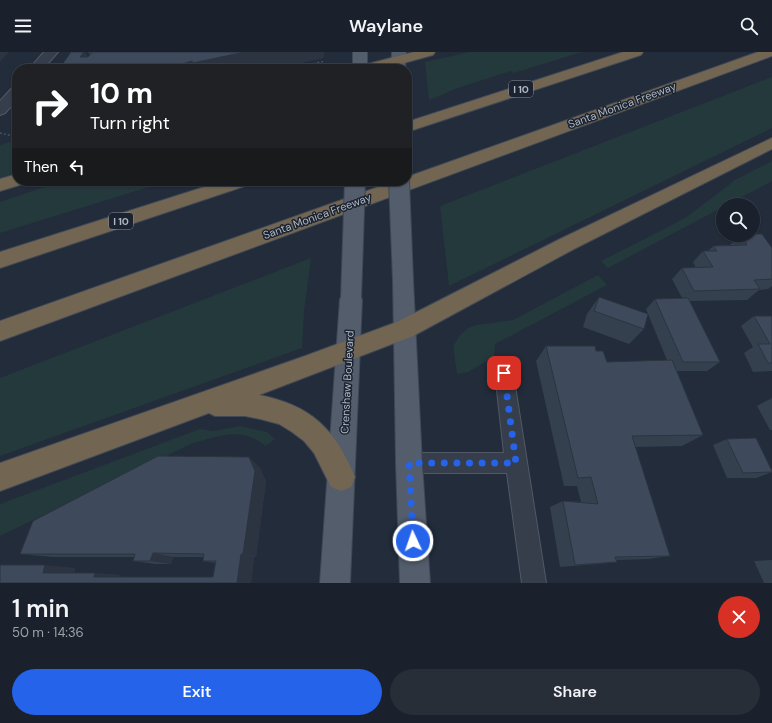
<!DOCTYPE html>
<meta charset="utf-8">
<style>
body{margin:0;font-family:"DM Sans",sans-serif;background:#272e38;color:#f1f3f6;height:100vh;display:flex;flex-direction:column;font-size:15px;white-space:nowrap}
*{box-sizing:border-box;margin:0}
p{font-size:13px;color:#9fa3a9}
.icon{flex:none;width:22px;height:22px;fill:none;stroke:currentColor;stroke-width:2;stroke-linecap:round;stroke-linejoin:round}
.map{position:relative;height:531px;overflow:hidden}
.details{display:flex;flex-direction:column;background:#1a212c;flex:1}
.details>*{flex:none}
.hud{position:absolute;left:12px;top:12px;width:400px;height:122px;border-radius:16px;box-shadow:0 1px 3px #0004,0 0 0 1px #383e48;background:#202124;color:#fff;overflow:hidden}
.tools{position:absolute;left:716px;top:146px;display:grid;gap:8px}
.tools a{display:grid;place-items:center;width:44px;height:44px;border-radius:50%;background:#1a212c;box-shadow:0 1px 3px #0004,0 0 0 1px #383e48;font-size:20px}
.pin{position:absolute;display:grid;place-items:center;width:34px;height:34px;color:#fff;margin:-17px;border-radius:8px;box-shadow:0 2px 6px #0006}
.me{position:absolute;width:44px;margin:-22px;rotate:357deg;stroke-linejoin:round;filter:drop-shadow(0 0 3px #0008)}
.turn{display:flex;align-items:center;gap:14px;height:84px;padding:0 12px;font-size:18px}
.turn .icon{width:52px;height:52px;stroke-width:2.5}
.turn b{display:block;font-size:28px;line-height:34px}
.then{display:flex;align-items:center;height:38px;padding:0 12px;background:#0003;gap:8px;font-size:15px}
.round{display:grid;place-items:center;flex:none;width:42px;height:42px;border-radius:21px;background:#272e38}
.headline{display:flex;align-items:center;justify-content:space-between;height:68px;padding:0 12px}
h1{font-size:24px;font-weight:600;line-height:30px}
.button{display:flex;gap:8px;margin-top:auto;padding:8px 12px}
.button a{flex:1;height:46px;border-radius:24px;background:#2563eb;color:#fff;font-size:16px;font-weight:600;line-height:46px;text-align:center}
.button a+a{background:#272e38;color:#f1f3f6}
header{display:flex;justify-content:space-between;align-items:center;height:52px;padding:0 12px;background:#1a212c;font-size:18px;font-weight:600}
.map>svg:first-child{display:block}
.green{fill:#24393c}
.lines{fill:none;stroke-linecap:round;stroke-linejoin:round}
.service-casing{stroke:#515966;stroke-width:2}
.minor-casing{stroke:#515966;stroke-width:2}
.primary-casing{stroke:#3f4754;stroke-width:2}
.motorway-casing{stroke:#414956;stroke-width:2}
.path{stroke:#42565a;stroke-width:1.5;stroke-dasharray:2 2;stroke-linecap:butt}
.service{fill:#363e4c;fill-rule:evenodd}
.minor{fill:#363e4c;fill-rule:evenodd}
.primary{fill:#545d6c;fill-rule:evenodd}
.motorway{fill:#726653;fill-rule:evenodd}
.primary-bridge-casing{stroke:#3f4754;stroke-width:22;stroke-linecap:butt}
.primary-bridge{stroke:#545d6c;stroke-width:20}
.wall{fill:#35404e}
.shaded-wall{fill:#2b3440}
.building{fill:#3e4a5b;stroke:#2b3440}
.route{stroke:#2563eb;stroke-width:7;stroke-dasharray:0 12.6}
.labels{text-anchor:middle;stroke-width:3;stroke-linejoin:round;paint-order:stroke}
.shield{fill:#1b2330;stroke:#848c9a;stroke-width:1}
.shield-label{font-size:10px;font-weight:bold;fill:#b1b9c7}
.street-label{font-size:11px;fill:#b1b9c7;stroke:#1b2330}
</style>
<header><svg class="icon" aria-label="menu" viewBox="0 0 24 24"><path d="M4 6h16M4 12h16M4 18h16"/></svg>Waylane<svg class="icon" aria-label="search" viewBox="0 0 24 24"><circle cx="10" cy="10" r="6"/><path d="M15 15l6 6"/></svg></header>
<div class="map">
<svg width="772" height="531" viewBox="0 0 772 531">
<rect width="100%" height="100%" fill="#222c3b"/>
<g class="green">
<path d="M470,0H582L514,21L511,19L458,36L429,48L425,10Z"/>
<path d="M772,25V76L449,234L440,154Z"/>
<path d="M12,89H17V121L0,127V93Z"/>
<path d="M772,109V129L727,153H723V155L608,216L601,209L672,173L688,164L735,128Z"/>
<path d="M62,129H168L0,181V150Z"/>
<path d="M311,206L304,260L302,296L0,404V326Z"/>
<path d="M598,223L607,233L495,292L494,305L468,320L457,322L454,301V293L460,283L468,276L477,273L513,268Z"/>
<path d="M240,374L267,380L275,387L266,394C241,374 218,384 191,392L0,484V452L200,377L213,379Z"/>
</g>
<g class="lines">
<defs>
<path id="service" d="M504,313L511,315L513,321L546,531H522L507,421H409L402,418L399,411L402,404L409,401H504L495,321L497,315Z"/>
<g id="minor">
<path d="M44,0H58L43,17H29Z"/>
<path d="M17,35V48L5,61L0,63V49L12,36Z"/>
</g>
<g id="primary">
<rect x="353" y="0" width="14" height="17"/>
<path d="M392,0H406L405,17H391Z"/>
<path d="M403,220L410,222L413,228L422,411L430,531H400L396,411L393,228L396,222Z"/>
<path d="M351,238L359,241L362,247L350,531H320L340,247L343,241Z"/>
</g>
<g id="motorway">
<path d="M414,0H435L433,3L382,17H358L360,14Z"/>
<path d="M623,0H643L641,3L407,80V70Z"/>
<path d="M758,0H772V4L0,289V269L395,129H407V125Z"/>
<path d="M772,86V97L574,197L413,284L259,343C311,353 335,377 355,425L351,435L341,439L331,435L314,401L304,389L292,380L279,372L260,367L245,364H215L209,361L0,439V411L305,304L397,270L560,187Z"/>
<path d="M17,122V129H25L23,132L0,139V127Z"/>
<path d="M223,129H251L248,133L0,216V200Z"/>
</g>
</defs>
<use href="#service" class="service-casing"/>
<use href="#minor" class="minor-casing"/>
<use href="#primary" class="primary-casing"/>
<use href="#motorway" class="motorway-casing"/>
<g class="path">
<path d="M290,17L325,9"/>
<path d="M0,81L17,85"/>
</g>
<use href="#service" class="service"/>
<use href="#minor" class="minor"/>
<use href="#primary" class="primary"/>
<use href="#motorway" class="motorway"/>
<defs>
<g id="primary-bridge">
<path d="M399,129L403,228"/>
<path d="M351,247L355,129"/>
</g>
</defs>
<use href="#primary-bridge" class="primary-bridge-casing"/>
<use href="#primary-bridge" class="primary-bridge"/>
</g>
<g class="wall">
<path d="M85,0L88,5L90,3L88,0H324L323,6L272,17H59Z"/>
<path d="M740,183H753L772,196V234L768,237L759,238L747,248L690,249L720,310L707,319H677L703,383L682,394L635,395L670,504L648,507L616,508L617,510L599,512L560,515L550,455L563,449L581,450L577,434H564L536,309L546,294L596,299L607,310L667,308L646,257L655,247L682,246L672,227L682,216H696L693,210L703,199H708L713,194L730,193Z"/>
<path d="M599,245L644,277L629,292L583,275L587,262Z"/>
<path d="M754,264H772V319L753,320L744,301L753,295L741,274Z"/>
<path d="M772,346V378H770L757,354Z"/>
<path d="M727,387L772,420L756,426H727L713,393Z"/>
<path d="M260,416L266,429L256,505H254L251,531H0L75,516L74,521L121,523L120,525H213L215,511L203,509V505H173L171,512H155L133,509L134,505H52L20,502Z"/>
<path d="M772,508V531H764L754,509Z"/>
</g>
<g class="shaded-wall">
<path d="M0,0H9L0,10Z"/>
<path d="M84,0H85L95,17L80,5Z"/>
<path d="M245,0H324L323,6L272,17H195L193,11Z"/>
<path d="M192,9L195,17H177L176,14Z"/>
<path d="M249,405L260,416L266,429L256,505L243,502Z"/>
<path d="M153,501L173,505L171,512L150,509Z"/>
<path d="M241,502L254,505L251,531H237Z"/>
<path d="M45,513L75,516L73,523L43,521Z"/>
<path d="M95,521L121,523L120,527L94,525Z"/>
</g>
<g class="building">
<path d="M71,0H84L80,5H88L92,0H245L193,11L192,9L176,14H135L133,17H59Z"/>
<path d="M753,182H762L772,196V227L754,228L760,237L694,239L682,216L713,215L703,199H717L713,194L747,193L741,183H753Z"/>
<path d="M599,245L648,262L644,277L594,259Z"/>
<path d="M688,246L720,310H683L655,247Z"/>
<path d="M754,264H772V311H768L758,292H770Z"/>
<path d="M546,294H595L596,299H603L607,310L672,308L703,383L632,384L670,504L615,505L617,510L575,513L563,449L598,452L591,425L578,426Z"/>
<path d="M756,386L772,419V420L743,421L727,387Z"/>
<path d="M158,404L249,405L255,419L243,502H241L237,531H0V513H45L43,521H95L94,525H213L216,509H203L204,502L153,501L150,509H133L135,502H20L33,469Z"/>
</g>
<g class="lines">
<path class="route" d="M413,489L409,411H516L504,321"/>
</g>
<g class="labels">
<g class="shield">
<rect x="509" y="29" width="24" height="16" rx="3"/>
<rect x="109" y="161" width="24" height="16" rx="3"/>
</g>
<g class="shield-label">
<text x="521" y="41">I 10</text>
<text x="121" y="173">I 10</text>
</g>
<g class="street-label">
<text transform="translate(622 53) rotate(-20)" y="4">Santa Monica Freeway</text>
<text transform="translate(317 164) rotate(-20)" y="4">Santa Monica Freeway</text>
<text transform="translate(347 330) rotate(-87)" y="4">Crenshaw Boulevard</text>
</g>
</g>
</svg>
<div class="tools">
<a><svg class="icon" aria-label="search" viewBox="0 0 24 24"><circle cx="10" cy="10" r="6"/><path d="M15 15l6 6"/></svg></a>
</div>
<div class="pin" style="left:504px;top:321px;background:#d93025"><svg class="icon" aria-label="arrive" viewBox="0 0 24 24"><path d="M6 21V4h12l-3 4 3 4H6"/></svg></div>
<svg class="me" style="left:413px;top:489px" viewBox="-20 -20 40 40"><circle r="17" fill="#2563eb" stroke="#fff" stroke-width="3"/><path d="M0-11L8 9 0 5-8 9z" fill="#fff"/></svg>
<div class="hud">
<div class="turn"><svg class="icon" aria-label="right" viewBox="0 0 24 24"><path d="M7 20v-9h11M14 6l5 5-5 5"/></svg><div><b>10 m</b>Turn right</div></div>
<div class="then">Then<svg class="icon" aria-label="left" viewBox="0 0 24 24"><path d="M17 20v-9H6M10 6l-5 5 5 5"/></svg></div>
</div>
</div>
<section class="details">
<div class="headline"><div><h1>1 min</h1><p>50 m · 14:36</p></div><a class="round" style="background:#d93025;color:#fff"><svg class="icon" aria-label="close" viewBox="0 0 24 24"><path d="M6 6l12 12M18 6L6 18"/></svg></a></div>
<div class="button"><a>Exit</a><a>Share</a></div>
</section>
